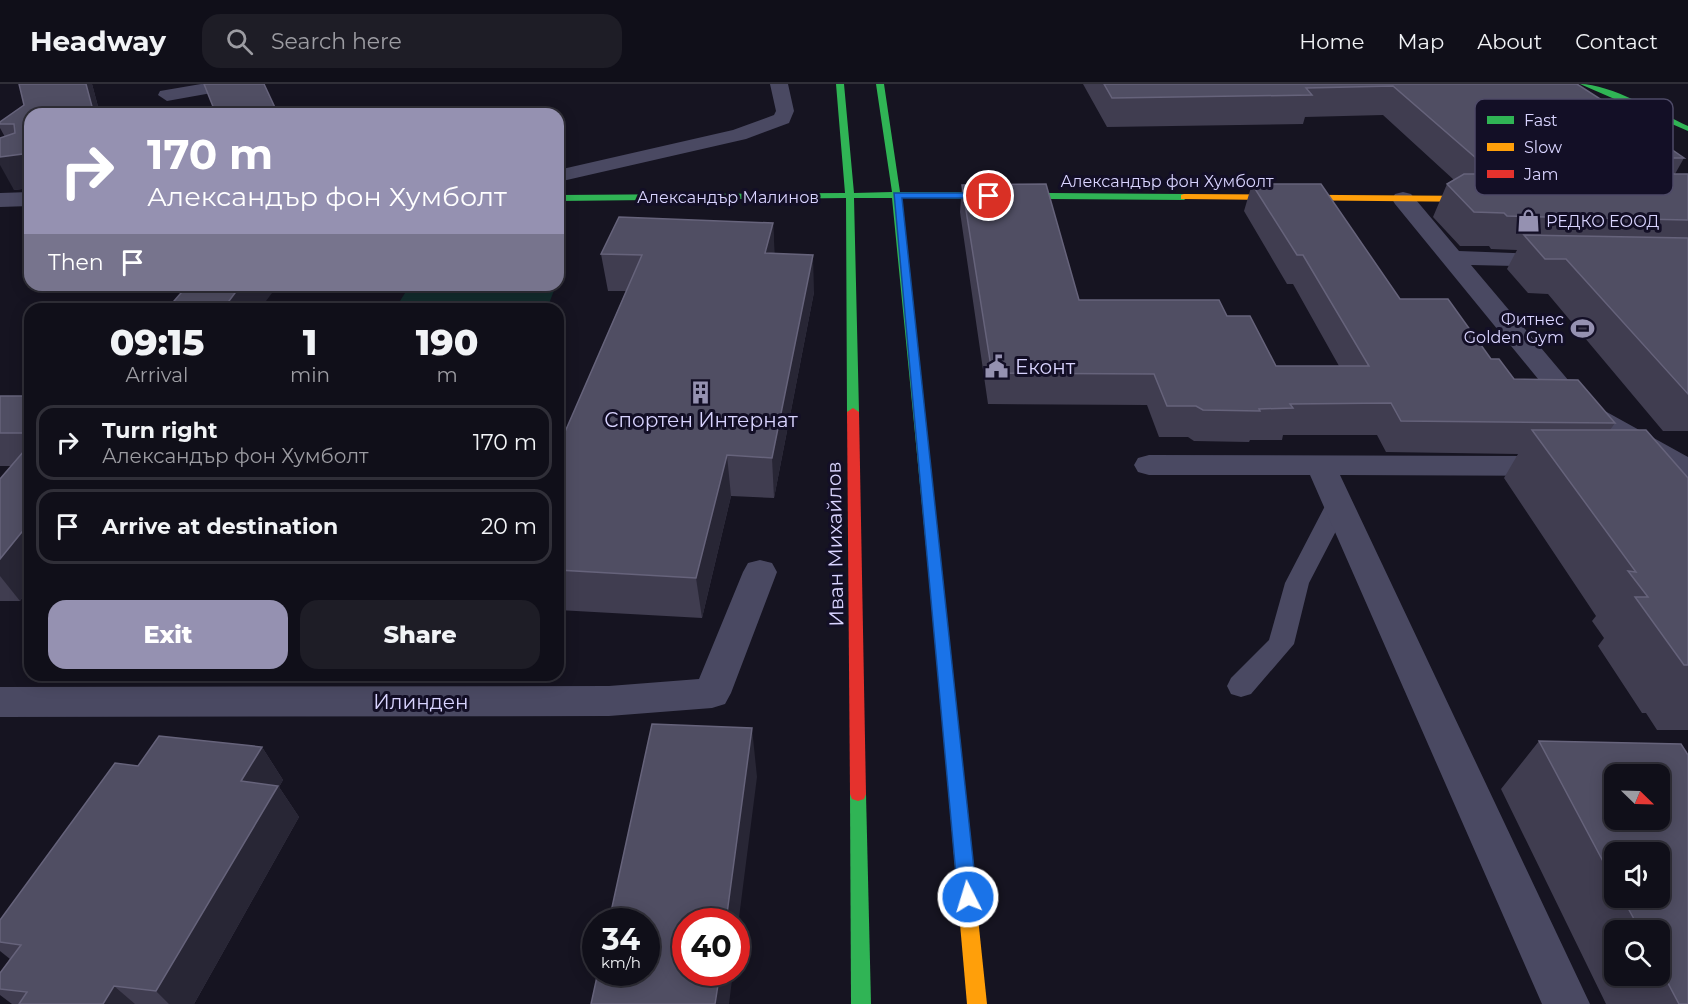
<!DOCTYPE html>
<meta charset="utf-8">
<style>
body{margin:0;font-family:Montserrat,sans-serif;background:#1e1d26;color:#f1f3f6;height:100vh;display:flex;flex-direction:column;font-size:22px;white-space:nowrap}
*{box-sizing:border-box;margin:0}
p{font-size:20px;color:#9c9ca2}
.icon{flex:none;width:33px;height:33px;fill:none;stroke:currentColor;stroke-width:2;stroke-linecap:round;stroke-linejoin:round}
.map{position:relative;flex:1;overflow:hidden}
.details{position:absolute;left:24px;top:219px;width:540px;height:378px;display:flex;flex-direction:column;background:#100f19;border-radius:18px;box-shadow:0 3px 15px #0003,0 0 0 2px #302f38}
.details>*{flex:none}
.hud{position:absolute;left:24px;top:24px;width:540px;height:183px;border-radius:18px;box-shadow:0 3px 15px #0003,0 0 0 2px #302f38;background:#9591b1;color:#fff;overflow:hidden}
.needle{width:39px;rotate:113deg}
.tools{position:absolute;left:1604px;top:680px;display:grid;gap:12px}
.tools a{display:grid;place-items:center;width:66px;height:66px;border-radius:12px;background:#100f19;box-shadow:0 3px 15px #0003,0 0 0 2px #302f38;font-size:30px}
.speed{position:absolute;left:582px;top:824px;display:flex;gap:12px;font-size:30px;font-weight:700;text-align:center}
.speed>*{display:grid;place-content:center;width:78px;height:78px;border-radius:50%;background:#100f19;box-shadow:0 3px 15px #0003,0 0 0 2px #302f38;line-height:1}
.speed small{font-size:15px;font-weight:400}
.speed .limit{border:9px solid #d22;background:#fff;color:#111}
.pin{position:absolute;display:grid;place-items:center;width:51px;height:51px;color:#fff;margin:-26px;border:3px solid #fff;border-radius:50%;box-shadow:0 2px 6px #0007}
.me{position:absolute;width:66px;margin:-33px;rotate:355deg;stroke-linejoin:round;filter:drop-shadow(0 0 4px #0008)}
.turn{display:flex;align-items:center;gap:21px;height:126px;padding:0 24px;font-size:27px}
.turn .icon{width:78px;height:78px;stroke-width:2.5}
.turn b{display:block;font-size:42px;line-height:51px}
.then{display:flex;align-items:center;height:57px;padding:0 24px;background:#0003;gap:12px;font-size:22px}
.eta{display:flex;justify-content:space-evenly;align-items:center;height:102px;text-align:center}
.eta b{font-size:36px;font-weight:800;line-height:42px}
.cta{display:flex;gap:12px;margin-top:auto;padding:12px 24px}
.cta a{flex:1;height:69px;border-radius:18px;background:#9591b1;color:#fff;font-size:24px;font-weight:800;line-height:69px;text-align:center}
.cta a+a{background:#1e1d26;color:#f1f3f6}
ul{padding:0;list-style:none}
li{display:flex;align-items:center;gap:18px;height:75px;margin:0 12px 9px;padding:0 12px;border:3px solid #302f38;border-radius:18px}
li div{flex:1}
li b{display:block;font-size:22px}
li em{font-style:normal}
header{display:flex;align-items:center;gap:36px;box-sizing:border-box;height:84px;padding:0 30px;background:#100f19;border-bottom:2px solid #302f38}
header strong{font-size:28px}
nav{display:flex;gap:33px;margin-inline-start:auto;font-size:21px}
.search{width:420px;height:54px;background:#1e1d26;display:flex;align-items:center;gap:15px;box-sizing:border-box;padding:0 21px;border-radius:18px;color:#9c9ca2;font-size:22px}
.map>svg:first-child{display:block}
.green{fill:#132c2d}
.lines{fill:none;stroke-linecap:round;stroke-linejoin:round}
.lane{fill:#4a4962;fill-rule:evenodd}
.street{fill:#4a4962;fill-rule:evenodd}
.fast{fill:#30b455;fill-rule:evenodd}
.slow{fill:#ff9f0a;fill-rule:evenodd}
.jam{fill:#e5322d;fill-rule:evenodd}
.wall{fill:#403d50;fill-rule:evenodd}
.shaded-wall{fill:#282635}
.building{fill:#504e63;stroke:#66637b;stroke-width:1.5;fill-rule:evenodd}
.route{fill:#1a73e8;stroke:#114b97;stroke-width:1.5}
.labels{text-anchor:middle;stroke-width:6;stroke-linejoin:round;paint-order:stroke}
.far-street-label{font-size:16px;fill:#d9d4ff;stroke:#130f26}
.far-poi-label{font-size:16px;fill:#d9d4ff;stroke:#130f26;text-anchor:start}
.poi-label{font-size:20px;fill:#d9d4ff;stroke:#130f26;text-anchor:start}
.street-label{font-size:20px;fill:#d9d4ff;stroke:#130f26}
.key{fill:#130f26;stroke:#4e4a67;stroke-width:1.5}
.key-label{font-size:16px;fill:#d9d4ff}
</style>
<header>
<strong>Headway</strong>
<div class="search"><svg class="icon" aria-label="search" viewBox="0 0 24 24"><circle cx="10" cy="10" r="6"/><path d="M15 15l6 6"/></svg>Search here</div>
<nav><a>Home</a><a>Map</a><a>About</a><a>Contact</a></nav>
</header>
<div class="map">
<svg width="1688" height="920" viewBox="0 0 1688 920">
<rect width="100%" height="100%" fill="#161421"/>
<path class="green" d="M410,201H556L547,225H395Z"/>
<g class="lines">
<path class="lane" d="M1337,414L1345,417L1349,422L1309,499L1294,560L1251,610L1241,613L1231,610L1227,602L1231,594L1269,556L1285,499L1325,422L1329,417Z"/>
<g class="street">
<path d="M201,0H243L234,5L167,17L158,11L160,7Z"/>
<path d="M770,0H788L794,27L789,39L746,55L558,98V86L733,46L774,31L776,27Z"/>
<path d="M30,108V122L0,123V109Z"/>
<path d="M1403,108L1411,110L1459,167L1564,171L1568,176L1564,181L1556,183L1471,181L1585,316L1688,373V393L1667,390L1565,328L1395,120L1392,115L1395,110Z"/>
<path d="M1149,371L1556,372L1567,375L1571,382L1567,389L1556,392L1340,391L1590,920H1542L1310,391H1149L1138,388L1134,381L1138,374Z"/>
<path d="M760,476L772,479L777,488L731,609L725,620L712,624L609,632L0,633V603L609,602L699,595L743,488L748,479Z"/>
</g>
<g class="fast">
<path d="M836,0H844L854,109L892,108L876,0H884L900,108L1184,110L1188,113L1184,116L901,114L950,565L948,569H938L936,565L892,114H854L859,328L853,332L847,328L846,114L558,117V111L845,109Z"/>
<path d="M1580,0C1610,0 1660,29 1688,42V47Z"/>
<path d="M858,703L864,705L866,710L871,920H851L850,710L852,705Z"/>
</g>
<g class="slow">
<path d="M1184,110L1485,112L1489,115L1485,118L1181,115V111Z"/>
<path d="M943,559L948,561L950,565L987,920H967L936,565L938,561Z"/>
</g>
<path class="jam" d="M853,324L859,328L866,710L864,715L858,717L852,715L850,710L847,328Z"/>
</g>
<g class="wall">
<path d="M92,0L100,30H30V104L14,106L5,53L0,44V38Z"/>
<path d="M1083,0H1577L1636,38L1635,40L1684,74L1675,90H1688V347H1663L1548,210L1528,209L1507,185L1517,166L1491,165L1489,162H1460L1433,133L1447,100L1454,96L1383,31L1305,33L1303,40L1107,43Z"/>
<path d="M1252,100L1400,215L1491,275L1514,295L1615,339L1610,346L1688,394V646H1657L1646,629H1642L1598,562L1604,554L1592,537L1596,532L1504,394L1518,370L1386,368L1377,351H1283L1282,356H1250L1249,358L1194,357L1188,353H1159L1147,321L988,320L960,128L962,101L1079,216L1227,232L1276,282H1339L1293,200H1287L1244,127Z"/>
<path d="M773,139L774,169L814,208L774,414L731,412L702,534L558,526V364L626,207H608L601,170Z"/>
<path d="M0,312H30V503L20,517H0V395L11,382H0Z"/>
<path d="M1539,657L1681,660L1688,671V920H1606L1501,705ZM1614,690H1659V735H1614ZM1614,768H1659V813H1614ZM1614,846H1659V891H1614Z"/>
<path d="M262,663L283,696L279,703L299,733L194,920H12L0,911V889L10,875L0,867V836Z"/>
</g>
<g class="shaded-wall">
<path d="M86,0H92L100,30H94Z"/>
<path d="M30,69V104L14,106L0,81V73Z"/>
<path d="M773,139L775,175L765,169Z"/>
<path d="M813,171L814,208L774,414L772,374Z"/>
<path d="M241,201H278L260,225H223Z"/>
<path d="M727,371L731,412L702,534L696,494Z"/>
<path d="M30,438V503L20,517L0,492V475Z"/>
<path d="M752,644L757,693L736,857V837H726Z"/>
<path d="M262,663L283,696L279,703L299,733L194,920H169L156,907L241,697Z"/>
<path d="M720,888H733L729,920H715Z"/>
<path d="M114,902L135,920H103Z"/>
</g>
<g class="building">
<path d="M19,0H86L94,30H30V69L0,73V54L15,49L14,40H0V38L24,21Z"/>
<path d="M204,0H264L278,30H216Z"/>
<path d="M1104,0H1577L1636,38H1632L1684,74H1476L1393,2L1306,4L1312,11L1112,14Z"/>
<path d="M1464,90H1688V136L1507,132L1504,129L1474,128L1447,100Z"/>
<path d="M1046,100L1079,216H1219L1227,232H1250L1276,282H1369L1303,171H1297L1252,100H1321L1400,215H1448L1491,275H1499L1514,295L1578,296L1615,339L1401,337L1391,319L1290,320L1293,324L1259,325L1260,327L1203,326L1196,322H1167L1154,290L992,289L962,101Z"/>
<path d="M619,133L773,139L765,169L813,171L772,374L727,371L696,494L558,486V364L642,171L601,170Z"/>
<path d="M1524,151L1688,154V310L1566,175H1545Z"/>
<path d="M188,201H241L223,225H167Z"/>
<rect x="0" y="312" width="30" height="37"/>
<path d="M1532,346H1646L1688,394V581H1684L1635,513H1648L1628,487L1636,488Z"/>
<path d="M30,360V438L0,475V395Z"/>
<path d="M652,640L752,644L726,837H686V888H720L715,920H591L598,888H646V837H609Z"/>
<path d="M159,652L262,663L241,697L278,702L156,907L114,902L103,920H19L27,908L0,905V889L21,861L0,858V836L115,679L138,682Z"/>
<path d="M1539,657L1681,660L1688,671V920H1679L1659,882V846H1640L1622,813H1659V768H1614V798ZM1614,690H1659V735H1614Z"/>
</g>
<path class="route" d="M894,109H989L994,112L989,114H902L977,813L974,819L968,821L961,819L958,813Z"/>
<defs>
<symbol id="shop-bare" viewBox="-9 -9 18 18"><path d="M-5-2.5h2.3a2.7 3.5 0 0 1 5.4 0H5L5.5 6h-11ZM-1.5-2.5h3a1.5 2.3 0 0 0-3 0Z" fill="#9591b1" stroke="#130f26" stroke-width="2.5" paint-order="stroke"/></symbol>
<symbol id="stadium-bare" viewBox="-9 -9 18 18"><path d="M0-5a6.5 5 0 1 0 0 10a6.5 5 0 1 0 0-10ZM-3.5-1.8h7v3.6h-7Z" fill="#9591b1" stroke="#130f26" stroke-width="2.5" paint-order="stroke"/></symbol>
<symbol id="civic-bare" viewBox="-9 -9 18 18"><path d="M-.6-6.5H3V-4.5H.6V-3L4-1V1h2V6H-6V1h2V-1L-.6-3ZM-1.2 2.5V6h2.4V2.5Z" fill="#9591b1" stroke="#130f26" stroke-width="2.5" paint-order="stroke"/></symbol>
<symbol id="building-bare" viewBox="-9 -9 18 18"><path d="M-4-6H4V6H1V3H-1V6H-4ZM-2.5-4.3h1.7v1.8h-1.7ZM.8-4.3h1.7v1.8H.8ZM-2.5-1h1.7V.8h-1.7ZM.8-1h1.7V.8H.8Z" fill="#9591b1" stroke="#130f26" stroke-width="2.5" paint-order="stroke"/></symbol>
</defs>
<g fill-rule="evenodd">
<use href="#shop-bare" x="1512" y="120" width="33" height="33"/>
<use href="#stadium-bare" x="1566" y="228" width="33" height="33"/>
<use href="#civic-bare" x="980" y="266" width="33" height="33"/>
<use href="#building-bare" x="684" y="292" width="33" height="33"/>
</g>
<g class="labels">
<g class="far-street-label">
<text x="1167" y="103">Александър фон Хумболт</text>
<text x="728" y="119">Александър Малинов</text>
</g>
<g class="far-poi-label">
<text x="1546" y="143">РЕДКО ЕООД</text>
<text x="1564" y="241" text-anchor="end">Фитнес<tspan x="1564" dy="18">Golden Gym</tspan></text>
</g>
<g class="poi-label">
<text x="1015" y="290">Еконт</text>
<text x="701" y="343" text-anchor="middle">Спортен Интернат</text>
</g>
<g class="street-label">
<text transform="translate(835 460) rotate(-91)" y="7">Иван Михайлов</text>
<text x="421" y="625">Илинден</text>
</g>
</g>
<rect x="1475" y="15" width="198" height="96" rx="9" class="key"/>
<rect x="1487" y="32" width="27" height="8" fill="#30b455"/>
<rect x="1487" y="59" width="27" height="8" fill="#ff9f0a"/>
<rect x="1487" y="86" width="27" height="8" fill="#e5322d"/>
<g class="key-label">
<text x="1524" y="42">Fast</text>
<text x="1524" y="69">Slow</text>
<text x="1524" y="96">Jam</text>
</g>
</svg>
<div class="tools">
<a><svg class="needle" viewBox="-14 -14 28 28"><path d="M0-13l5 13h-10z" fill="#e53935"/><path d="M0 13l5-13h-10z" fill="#9c9ca2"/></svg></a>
<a><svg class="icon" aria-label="sound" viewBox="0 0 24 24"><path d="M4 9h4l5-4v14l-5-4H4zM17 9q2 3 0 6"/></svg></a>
<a><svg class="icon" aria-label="search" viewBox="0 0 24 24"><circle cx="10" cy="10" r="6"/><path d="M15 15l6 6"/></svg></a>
</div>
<div class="speed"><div>34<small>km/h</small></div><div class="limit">40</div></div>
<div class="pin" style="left:989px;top:112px;background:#d93025"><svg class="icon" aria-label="arrive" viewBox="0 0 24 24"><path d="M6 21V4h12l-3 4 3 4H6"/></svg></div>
<svg class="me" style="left:968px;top:813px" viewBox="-20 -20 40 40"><circle r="17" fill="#1a73e8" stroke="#fff" stroke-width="3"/><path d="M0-11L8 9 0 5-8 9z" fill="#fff"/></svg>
<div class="hud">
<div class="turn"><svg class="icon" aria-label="right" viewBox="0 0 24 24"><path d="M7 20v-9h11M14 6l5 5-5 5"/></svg><div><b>170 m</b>Александър фон Хумболт</div></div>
<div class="then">Then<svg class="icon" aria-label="arrive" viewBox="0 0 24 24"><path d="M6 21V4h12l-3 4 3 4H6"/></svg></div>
</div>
<section class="details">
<div class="eta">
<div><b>09:15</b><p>Arrival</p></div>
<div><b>1</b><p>min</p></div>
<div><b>190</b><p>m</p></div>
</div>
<ul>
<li><svg class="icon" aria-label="right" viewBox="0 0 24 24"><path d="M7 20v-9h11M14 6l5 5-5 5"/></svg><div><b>Turn right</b><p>Александър фон Хумболт</p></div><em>170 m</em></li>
<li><svg class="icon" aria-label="arrive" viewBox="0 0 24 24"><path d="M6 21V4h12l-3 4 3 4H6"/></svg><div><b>Arrive at destination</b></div><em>20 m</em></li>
</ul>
<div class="cta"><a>Exit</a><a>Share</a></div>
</section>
</div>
